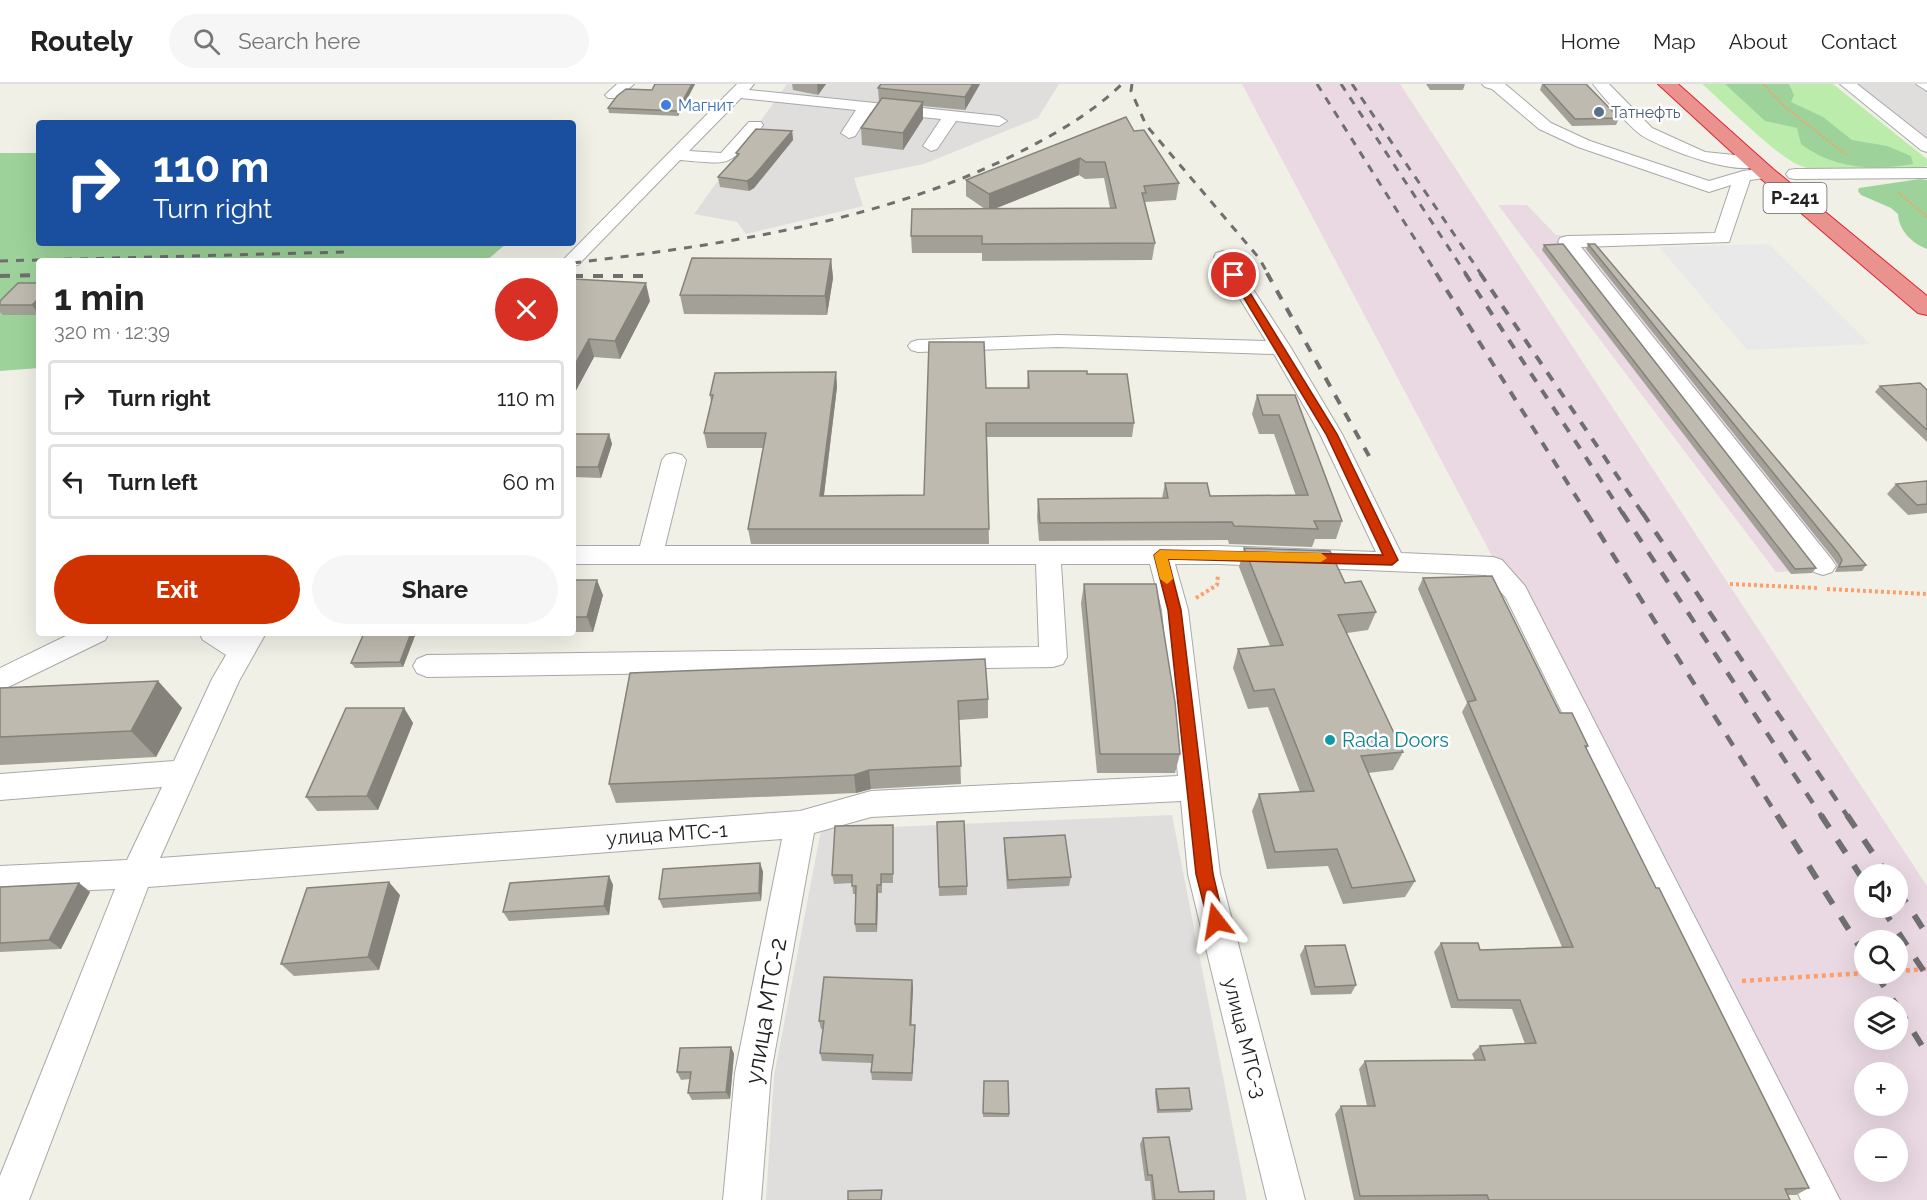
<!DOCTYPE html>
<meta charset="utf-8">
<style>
body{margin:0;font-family:Raleway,sans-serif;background:#f6f6f6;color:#222;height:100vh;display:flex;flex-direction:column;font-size:22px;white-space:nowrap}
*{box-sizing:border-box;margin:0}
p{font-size:20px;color:#767676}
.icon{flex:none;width:33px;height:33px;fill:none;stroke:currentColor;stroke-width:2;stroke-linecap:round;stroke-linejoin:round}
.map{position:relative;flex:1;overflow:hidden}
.sheet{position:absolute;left:36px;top:174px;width:540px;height:378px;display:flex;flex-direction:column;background:#fff;border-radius:6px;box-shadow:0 6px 24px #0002}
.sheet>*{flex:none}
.banner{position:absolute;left:36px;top:36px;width:540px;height:126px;border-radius:6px;box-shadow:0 6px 24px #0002;background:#1a4fa0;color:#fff;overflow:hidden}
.tools{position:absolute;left:1854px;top:780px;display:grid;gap:12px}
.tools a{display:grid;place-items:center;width:54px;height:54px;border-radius:50%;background:#fff;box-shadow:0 6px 24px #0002;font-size:30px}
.pin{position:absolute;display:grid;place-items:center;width:51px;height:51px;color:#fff;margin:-26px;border:3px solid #fff;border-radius:50%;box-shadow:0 2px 6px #0007}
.me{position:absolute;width:66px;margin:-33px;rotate:346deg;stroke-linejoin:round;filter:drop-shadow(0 0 4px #0008)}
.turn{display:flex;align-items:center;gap:21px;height:126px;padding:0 18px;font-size:27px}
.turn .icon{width:78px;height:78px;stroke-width:2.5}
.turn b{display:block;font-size:42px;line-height:51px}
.round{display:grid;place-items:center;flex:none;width:63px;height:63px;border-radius:32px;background:#f6f6f6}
.head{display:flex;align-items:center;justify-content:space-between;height:102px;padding:0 18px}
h1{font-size:36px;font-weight:700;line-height:45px}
.primary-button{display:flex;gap:12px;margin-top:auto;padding:12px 18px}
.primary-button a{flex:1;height:69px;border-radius:36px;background:#d13300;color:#fff;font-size:24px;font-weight:700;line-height:69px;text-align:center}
.primary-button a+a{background:#f6f6f6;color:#222}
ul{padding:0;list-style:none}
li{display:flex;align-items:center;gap:18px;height:75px;margin:0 12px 9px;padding:0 6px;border:3px solid #e0e0e0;border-radius:6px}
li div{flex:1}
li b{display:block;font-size:22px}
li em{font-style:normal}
header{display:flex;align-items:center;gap:36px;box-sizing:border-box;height:84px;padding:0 30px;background:#fff;border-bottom:2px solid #e0e0e0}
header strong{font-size:28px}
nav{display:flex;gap:33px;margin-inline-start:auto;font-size:21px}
.search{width:420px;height:54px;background:#f6f6f6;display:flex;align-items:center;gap:15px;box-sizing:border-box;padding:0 21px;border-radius:33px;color:#767676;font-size:22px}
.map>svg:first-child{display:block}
.residential{fill:#dfdedd}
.industrial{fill:#ead9e3;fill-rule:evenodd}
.grass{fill:#bcecac}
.forest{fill:#9dd29a}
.parking{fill:#e9e9e9}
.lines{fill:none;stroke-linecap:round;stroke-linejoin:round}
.minor-casing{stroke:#a8a8a8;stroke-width:2}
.highway-casing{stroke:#e12235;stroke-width:2}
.path-far2{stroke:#fe9e6b;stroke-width:2;stroke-dasharray:2 2;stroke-linecap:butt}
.path-far1{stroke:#fe9e6b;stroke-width:4;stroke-dasharray:3 3;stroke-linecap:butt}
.path{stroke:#fe9e6b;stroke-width:4.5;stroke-dasharray:4 4;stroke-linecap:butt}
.minor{fill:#fff;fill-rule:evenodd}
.highway{fill:#ea928d;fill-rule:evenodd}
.rail-far3{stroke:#6f6f6f;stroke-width:3;stroke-dasharray:8 8;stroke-linecap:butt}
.rail-far2{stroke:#6f6f6f;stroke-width:4;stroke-dasharray:10 10;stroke-linecap:butt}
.rail-far1{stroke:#6f6f6f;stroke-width:4.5;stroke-dasharray:12 12;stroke-linecap:butt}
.rail{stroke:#6f6f6f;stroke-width:6;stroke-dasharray:15 15;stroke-linecap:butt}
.wall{fill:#a3a097;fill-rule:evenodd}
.shaded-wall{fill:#85827b}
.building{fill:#bebab0;stroke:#85827b;stroke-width:1.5}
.route{fill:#d13300;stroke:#882100;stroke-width:1.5}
.slow{fill:#f59e0b}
.shop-dot{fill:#3f7fe0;stroke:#fff;stroke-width:2}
.service-dot{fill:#5c6f8a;stroke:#fff;stroke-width:2}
.culture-dot{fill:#0f9aa8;stroke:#fff;stroke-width:2}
.labels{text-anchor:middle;stroke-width:5;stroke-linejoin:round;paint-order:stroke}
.far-shop-label{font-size:16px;fill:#366cbe;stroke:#fff;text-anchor:start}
.far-service-label{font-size:16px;fill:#4e5e75;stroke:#fff;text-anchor:start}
.shield{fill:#fff;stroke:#646464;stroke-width:1.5}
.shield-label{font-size:18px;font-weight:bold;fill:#212121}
.culture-label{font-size:20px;fill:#0d838f;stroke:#fff;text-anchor:start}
.street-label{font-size:20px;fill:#212121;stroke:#fff}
.near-street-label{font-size:24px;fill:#212121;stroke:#fff}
</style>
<header>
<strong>Routely</strong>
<div class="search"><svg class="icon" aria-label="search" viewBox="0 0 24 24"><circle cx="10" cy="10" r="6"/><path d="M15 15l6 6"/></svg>Search here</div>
<nav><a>Home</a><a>Map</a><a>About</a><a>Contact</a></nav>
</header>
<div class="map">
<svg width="1927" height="1116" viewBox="0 0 1927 1116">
<rect width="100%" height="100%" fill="#f1f0e7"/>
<g class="residential">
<path d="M787,0H1059L1038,34L924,80L854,94L863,122L746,150L737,138L694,130Z"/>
<path d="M1856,0H1927V57Z"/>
<path d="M1172,731L1247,1116H766L774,992L821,746Z"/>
</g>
<g class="industrial">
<path d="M1242,0H1400L1927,802V1116H1833ZM1864,790H1898V824H1864ZM1864,856H1898V890H1864ZM1864,922H1898V956H1864ZM1864,988H1898V1022H1864ZM1864,1054H1898V1088H1864Z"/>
<path d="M1498,121H1527L1556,151L1581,152L1857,484L1776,488Z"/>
</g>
<path class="grass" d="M1702,0H1833L1927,75V82L1916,85C1884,85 1829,92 1801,82C1779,75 1723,18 1702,0Z"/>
<g class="forest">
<path d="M1725,0H1789L1794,11L1791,18L1823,33L1852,56L1887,62L1911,72L1913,80C1873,87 1834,85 1801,60L1797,44L1765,37Z"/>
<path d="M0,69H39V159H507L486,177H39V284L0,287Z"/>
<path d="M1920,95L1927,96V165C1912,159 1899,147 1898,130L1891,124L1861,111L1858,107L1859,104Z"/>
</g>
<path class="parking" d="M1769,160L1870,260L1747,266L1659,163Z"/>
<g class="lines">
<defs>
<g id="minor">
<path d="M617,0H634L618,14H608L605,11Z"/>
<path d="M737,0H754L749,6L999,32L1007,37L999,42L956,37L937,65L931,67L923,62L941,35L871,28L855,52L849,54L841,49L856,26L741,14L689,67L721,69L749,38H761L763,41L761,44C726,85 732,80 680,76L578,181L573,182V177H562Z"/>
<path d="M1482,0H1505L1551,39L1590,57L1709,97L1743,87L1766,84L1772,85L1775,89L1772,93L1750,96L1729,158L1581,163L1832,476L1836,482L1832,488L1823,491L1814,488L1558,158L1560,154L1567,152L1715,149L1731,101L1709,108L1578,63L1539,45L1492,5L1485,3Z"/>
<path d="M1593,0H1609L1652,44L1705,68L1754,73L1762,78C1747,98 1659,63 1641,51C1629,42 1602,12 1593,0Z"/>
<path d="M1840,0H1857L1927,55V68L1921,66Z"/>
<path d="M1916,0H1927V7Z"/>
<path d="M1927,84V94L1795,95L1789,94L1786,90L1789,86L1795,85Z"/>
<path d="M1223,167L1230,169L1232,173L1291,264L1342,350L1401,469L1493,473L1502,476L1525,502L1840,1116H1801L1506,514L1486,491L1219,480H1175L1188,526L1220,790L1305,1116H1267L1188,790L1181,717L871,733L814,749L771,989L761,1116H723L735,989L782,755L148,803L29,1116H0V1092L115,805L0,810V782L127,776L162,703L0,716V690L174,677L212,595L226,571L203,556L199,549H233L238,552L239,549H266L239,597L160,774L800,727L871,707L1178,692L1162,526L1150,480H1061L1067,573L1063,580L1053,583L427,593L417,589L413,582L417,575L427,571L1039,563L1036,480H573V462H640L662,376L666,371L674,369L682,371L686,376L665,462H1219L1376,468L1320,350L1274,270L1058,263L918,268L911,266L908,262L911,258L918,256L1058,251L1266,257L1214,173L1216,169Z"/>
<path d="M72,549H109L105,556L0,607V584Z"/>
</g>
<path id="highway" d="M1658,0H1678L1773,85L1927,212V231L1918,229L1759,93Z"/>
</defs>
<use href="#minor" class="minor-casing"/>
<use href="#highway" class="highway-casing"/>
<g class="path-far2">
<path d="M1763,0L1785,23L1848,72"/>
<path d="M1898,108L1927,133"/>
</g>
<g class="path-far1">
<path d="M1730,500L1817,504"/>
<path d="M1827,505L1927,510"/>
<path d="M1196,514L1217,501L1218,491"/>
</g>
<g class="path">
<path d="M1898,887L1927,885"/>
<path d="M1742,897L1864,889"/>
</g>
<use href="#minor" class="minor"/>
<use href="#highway" class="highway"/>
<g class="rail-far3">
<path d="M1132,0L1131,7L1146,41L1259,174L1268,190"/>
<path d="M1317,0L1437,190"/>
<path d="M1341,0L1466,190"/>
<path d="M1352,0L1481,190"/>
<path d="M0,177L344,168"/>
<path d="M573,179C726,160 882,138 1020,68C1057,49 1092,29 1122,0"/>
</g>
<g class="rail-far2">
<path d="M1267,189L1369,372"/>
<path d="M1436,189L1587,430"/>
<path d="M1465,189L1623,430"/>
<path d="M1480,189L1643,430"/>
<path d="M0,192L39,191"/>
<path d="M573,192H644"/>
</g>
<g class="rail-far1">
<path d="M1586,428L1778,733"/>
<path d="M1622,428L1822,733"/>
<path d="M1642,428L1848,733"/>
</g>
<g class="rail">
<path d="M1777,731L1864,870"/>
<path d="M1821,731L1864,797"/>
<path d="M1847,731L1887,790"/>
<path d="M1898,806L1927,851"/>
<path d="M1882,824L1927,892"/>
<path d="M1876,890L1897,922"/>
<path d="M1898,923L1927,970"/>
</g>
</g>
<g class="wall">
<path d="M695,0L678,32L609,29L608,24L652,6Z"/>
<path d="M792,0H826L818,11L793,6Z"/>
<path d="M980,0L965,26L923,22V35L903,66L862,61L861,44L879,17L878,4Z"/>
<path d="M1426,0H1465L1463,6H1430Z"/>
<path d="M1542,0H1586L1619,34L1616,41L1572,42L1540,6Z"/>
<path d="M792,47L793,56L754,104L749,107L720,103L718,93L737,72L736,69Z"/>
<path d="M1134,47L1179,99L1176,116L1145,118L1155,159L1152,176L982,177V169H912L911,152L985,125L966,112V96ZM1079,91L1085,95L1104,94L1110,124L994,125Z"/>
<path d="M1588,160L1866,481L1862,487L1835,488L1838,481L1834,475L1586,165Z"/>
<path d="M1544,161L1816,484L1812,489L1791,490L1542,166Z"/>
<path d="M831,175L833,194L827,231L684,230L680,211Z"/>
<path d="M573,195L650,217L620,275L594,273L573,312Z"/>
<path d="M18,199L39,231H3L0,228V217Z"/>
<path d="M1028,287L1087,290L1134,339L1132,353H987L989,460H751L748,445L763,364H707L704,349L711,319L710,311L836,288L837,303L824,412L924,411L986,304H1027Z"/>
<path d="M1880,302L1927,306V358L1875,308Z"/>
<path d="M1257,311H1295L1342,437L1336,455H1315L1312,463L1229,460L1228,456L1039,457L1037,433L1038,415L1162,414L1165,399L1210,412H1296L1274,350H1259L1252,330Z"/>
<path d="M573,350H609L612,360L601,394L573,393Z"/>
<path d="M1927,397V429L1908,431L1887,410L1896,400Z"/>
<path d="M1244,464L1345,499L1376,528L1368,546L1347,549L1403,668L1393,686L1368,689L1415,797L1405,813L1343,820L1328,782L1267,785L1252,727L1259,710L1300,708L1268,623L1248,625L1233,584L1238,565L1270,562L1239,483Z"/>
<path d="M1423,494L1560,629L1588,662L1586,665L1656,804L1809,1104L1796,1111H1788L1790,1116H1354L1335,1030L1341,1022H1367L1359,985L1365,977H1475L1472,970L1480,962L1525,960L1512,925L1451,924L1434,868L1441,859L1480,866L1562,863L1462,628L1467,619L1418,505Z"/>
<path d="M573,496L603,511L593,548H573Z"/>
<path d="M1084,500L1180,670L1175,689H1097L1081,519Z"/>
<path d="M364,549H416L403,583L355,584L351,579Z"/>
<path d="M477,549H521L477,550Z"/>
<path d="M630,589L988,615V634L959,636L961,700L871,705L856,709L616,719L609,700Z"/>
<path d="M158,597L182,624L156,673L0,681V604Z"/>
<path d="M404,624L413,639L378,726L317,727L306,713Z"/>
<path d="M937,738L967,802V811L939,812Z"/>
<path d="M893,749V799H882V809H878L877,848H856L855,840L856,810H853L852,799L834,800L832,791Z"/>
<path d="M1004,754L1071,793L1069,802L1007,805L1004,763Z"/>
<path d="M760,779L763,788L761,817L663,824L659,815Z"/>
<path d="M609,792L613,801L609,831L509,837L503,828Z"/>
<path d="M79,799L90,808L61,865L0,868V803Z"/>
<path d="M400,811L379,886L294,892L281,880Z"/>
<path d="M1305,862L1356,901L1351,910L1311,911L1300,871Z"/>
<path d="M912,896L913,904L911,941H915V949L912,997L872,996L871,988L872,979L822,977L820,969L823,945H821L819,937Z"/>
<path d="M731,963L734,970L730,1015L692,1016L688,1009L690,995L681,996L677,988Z"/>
<path d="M984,997L1009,1030V1033H983Z"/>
<path d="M1156,1005L1192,1025L1190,1028L1157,1029L1155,1009Z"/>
<path d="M1143,1054L1179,1108L1214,1116H1152L1150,1097H1145L1140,1060Z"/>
</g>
<g class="shaded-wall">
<path d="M692,0H695L678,32L677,27Z"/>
<path d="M817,0H826L818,11Z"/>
<path d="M973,0H980L965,26V13Z"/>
<path d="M923,18V35L903,66V49Z"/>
<path d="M792,47L793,56L754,104L749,107L747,97Z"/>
<path d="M1080,74L1079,91L989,127V110Z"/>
<path d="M831,175L833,194L827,231L825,212Z"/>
<path d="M646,199L650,217L620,275L615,257Z"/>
<path d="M39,214V231L32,221Z"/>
<path d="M589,255L594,273L573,312V284Z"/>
<path d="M836,288L837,303L822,426L820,412Z"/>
<path d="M609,350L612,360L601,394L598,383Z"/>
<path d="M597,496L603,511L593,548L587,533Z"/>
<path d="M411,549H416L403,583L400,578Z"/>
<path d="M158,597L182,624L156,673L131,647Z"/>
<path d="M404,624L413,639L378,726L367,712Z"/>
<path d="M869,686L871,705L856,709L854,691Z"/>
<path d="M760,779L763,788L761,817L759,809Z"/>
<path d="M609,792L613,801L609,831L604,822Z"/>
<path d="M389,798L400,811L379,886L368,873Z"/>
<path d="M79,799L90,808L61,865L49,856Z"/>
<path d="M877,801L878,809L877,848L876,840Z"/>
<path d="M912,896L913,904L911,949L910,941Z"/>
<path d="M915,941V949L912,997V989Z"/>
<path d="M731,963L734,970L730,1015L726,1008Z"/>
</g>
<g class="building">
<path d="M655,0H692L677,27L608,24L617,12L626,5L652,6Z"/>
<path d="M881,0H973L965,13L878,4Z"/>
<path d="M1543,0H1586L1619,34L1575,35Z"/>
<path d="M882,14L923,18L903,49L861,44Z"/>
<path d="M1126,33L1134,47L1144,46L1179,99L1144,102L1146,109H1142L1155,159L982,160V152H911L912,125L1116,124L1105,78H1086L1080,74L989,110L966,96Z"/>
<path d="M756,45L792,47L752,94L747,97L718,93L739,70L736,69Z"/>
<path d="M1563,160L1816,484L1795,485L1544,161Z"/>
<path d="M1588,160H1595L1866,481L1839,483L1842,476L1838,469Z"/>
<path d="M692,174L831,175L825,212L680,211Z"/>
<path d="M573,195L646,199L615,257L589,255L573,284Z"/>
<path d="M18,199H39V214L32,221H0V217Z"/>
<path d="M929,258H984L986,304H1029L1028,287H1087V290H1127L1134,339H986L989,445H748L766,349H704L713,311H710L715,289L836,288L820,412L924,411Z"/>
<path d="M1920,299L1927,306V346L1880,302Z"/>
<path d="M1257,311H1295L1342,437H1314L1318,445L1234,442L1232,438L1040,439L1038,415L1168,414L1165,399H1207L1210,412L1308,411L1279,331H1263Z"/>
<path d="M573,350H609L598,383H573Z"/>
<path d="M1927,397V420L1917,421L1896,400Z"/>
<path d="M1244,464L1330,467L1345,499L1361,497L1376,528L1338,531L1403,668L1361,672L1415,797L1352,804L1337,765L1275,768L1259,710L1314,707L1274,605L1254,607L1238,565L1283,561Z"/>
<path d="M1492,492L1560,629H1572L1588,662H1585L1656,804H1659L1809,1104L1785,1105L1790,1116H1489L1487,1111L1360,1112L1341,1022H1375L1365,977L1485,976L1480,962L1536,959L1520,916H1458L1441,859H1478L1480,866L1573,863L1468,618L1476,616L1423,494Z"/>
<path d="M573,496H597L587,533H573Z"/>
<path d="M1084,500H1156L1175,618L1180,670H1100Z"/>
<path d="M364,549H411L400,578L351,579Z"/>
<path d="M985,575L988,615L958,617L961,682L869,686L854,691L609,700L630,589Z"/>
<path d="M158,597L131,647L0,653V604Z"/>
<path d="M346,624H404L367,712L306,713Z"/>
<path d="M964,737L967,802L939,803L937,738Z"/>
<path d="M893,741V790H881V801H877L876,840H855L856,802H852V791H832L835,742Z"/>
<path d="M1065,751L1071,793L1008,796L1004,754Z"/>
<path d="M760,779L759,809L659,815L663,785Z"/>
<path d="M609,792L604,822L503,828L510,799Z"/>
<path d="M389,798L368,873L281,880L307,804Z"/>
<path d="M79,799L49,856L0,859V803Z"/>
<path d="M1345,861L1356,901L1315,903L1305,862Z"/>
<path d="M824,893L912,896L910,941H915L912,989L871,988L873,971L820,969L824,937H819Z"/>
<path d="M731,963L726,1008L688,1009L691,988H677L680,964Z"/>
<path d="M984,997H1008L1009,1030L983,1029Z"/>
<path d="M1189,1004L1192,1025L1159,1026L1156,1005Z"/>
<path d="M1169,1053L1179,1108L1214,1107V1116H1155L1152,1091H1148L1143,1054Z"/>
<path d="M882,1106L881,1116H848V1107Z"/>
</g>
<path class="route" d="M1234,188L1239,191L1337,350L1398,476L1392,481L1168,475L1181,526L1213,790L1224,837L1222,842L1216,844L1210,842L1208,837L1196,790L1168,526L1154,471L1160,466L1383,471L1326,350L1230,191Z"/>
<path class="slow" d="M1160,466L1321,469L1327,474L1321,478L1168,475L1173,495L1167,500L1160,495L1154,471Z"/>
<circle class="shop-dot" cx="666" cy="21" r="6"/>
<circle class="service-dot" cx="1599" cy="28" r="6"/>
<circle class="culture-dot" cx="1330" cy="656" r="6"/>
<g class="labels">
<g class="far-shop-label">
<text x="678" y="27">Магнит</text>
</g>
<g class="far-service-label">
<text x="1611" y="34">Татнефть</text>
</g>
<rect class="shield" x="1763.5" y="99" width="63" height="30" rx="4.5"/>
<g class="shield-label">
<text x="1795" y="120">Р-241</text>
</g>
<g class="culture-label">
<text x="1342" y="663">Rada Doors</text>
</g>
<g class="street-label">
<text transform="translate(667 750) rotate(-4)" y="7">улица МТС-1</text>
<text transform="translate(1245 954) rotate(76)" y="7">улица МТС-3</text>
</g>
<g class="near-street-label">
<text transform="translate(766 927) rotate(-80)" y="8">улица МТС-2</text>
</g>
</g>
</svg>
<div class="tools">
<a><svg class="icon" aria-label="sound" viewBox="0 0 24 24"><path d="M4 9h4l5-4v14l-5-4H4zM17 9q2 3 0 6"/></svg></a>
<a><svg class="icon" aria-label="search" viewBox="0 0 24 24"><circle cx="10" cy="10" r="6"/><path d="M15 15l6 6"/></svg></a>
<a><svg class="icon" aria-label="layers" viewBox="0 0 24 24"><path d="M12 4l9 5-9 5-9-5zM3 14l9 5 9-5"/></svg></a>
<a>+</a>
<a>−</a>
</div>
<div class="pin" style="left:1234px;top:191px;background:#d93025"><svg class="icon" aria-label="arrive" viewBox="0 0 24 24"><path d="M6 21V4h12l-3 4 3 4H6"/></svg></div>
<svg class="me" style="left:1216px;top:837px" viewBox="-20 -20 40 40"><path d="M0-17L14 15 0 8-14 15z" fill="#d13300" stroke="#fff" stroke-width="4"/></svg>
<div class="banner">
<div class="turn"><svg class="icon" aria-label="right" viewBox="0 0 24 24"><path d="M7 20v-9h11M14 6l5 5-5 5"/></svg><div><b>110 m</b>Turn right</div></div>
</div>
<section class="sheet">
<div class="head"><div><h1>1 min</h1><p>320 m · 12:39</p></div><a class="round" style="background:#d93025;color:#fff"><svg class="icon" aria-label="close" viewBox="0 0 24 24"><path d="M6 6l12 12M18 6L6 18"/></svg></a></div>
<ul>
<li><svg class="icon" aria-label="right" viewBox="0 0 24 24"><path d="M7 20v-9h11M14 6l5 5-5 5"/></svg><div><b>Turn right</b></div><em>110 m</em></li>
<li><svg class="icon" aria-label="left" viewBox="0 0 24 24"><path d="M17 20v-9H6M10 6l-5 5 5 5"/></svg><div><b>Turn left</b></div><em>60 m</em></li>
</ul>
<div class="primary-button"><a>Exit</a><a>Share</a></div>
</section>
</div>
